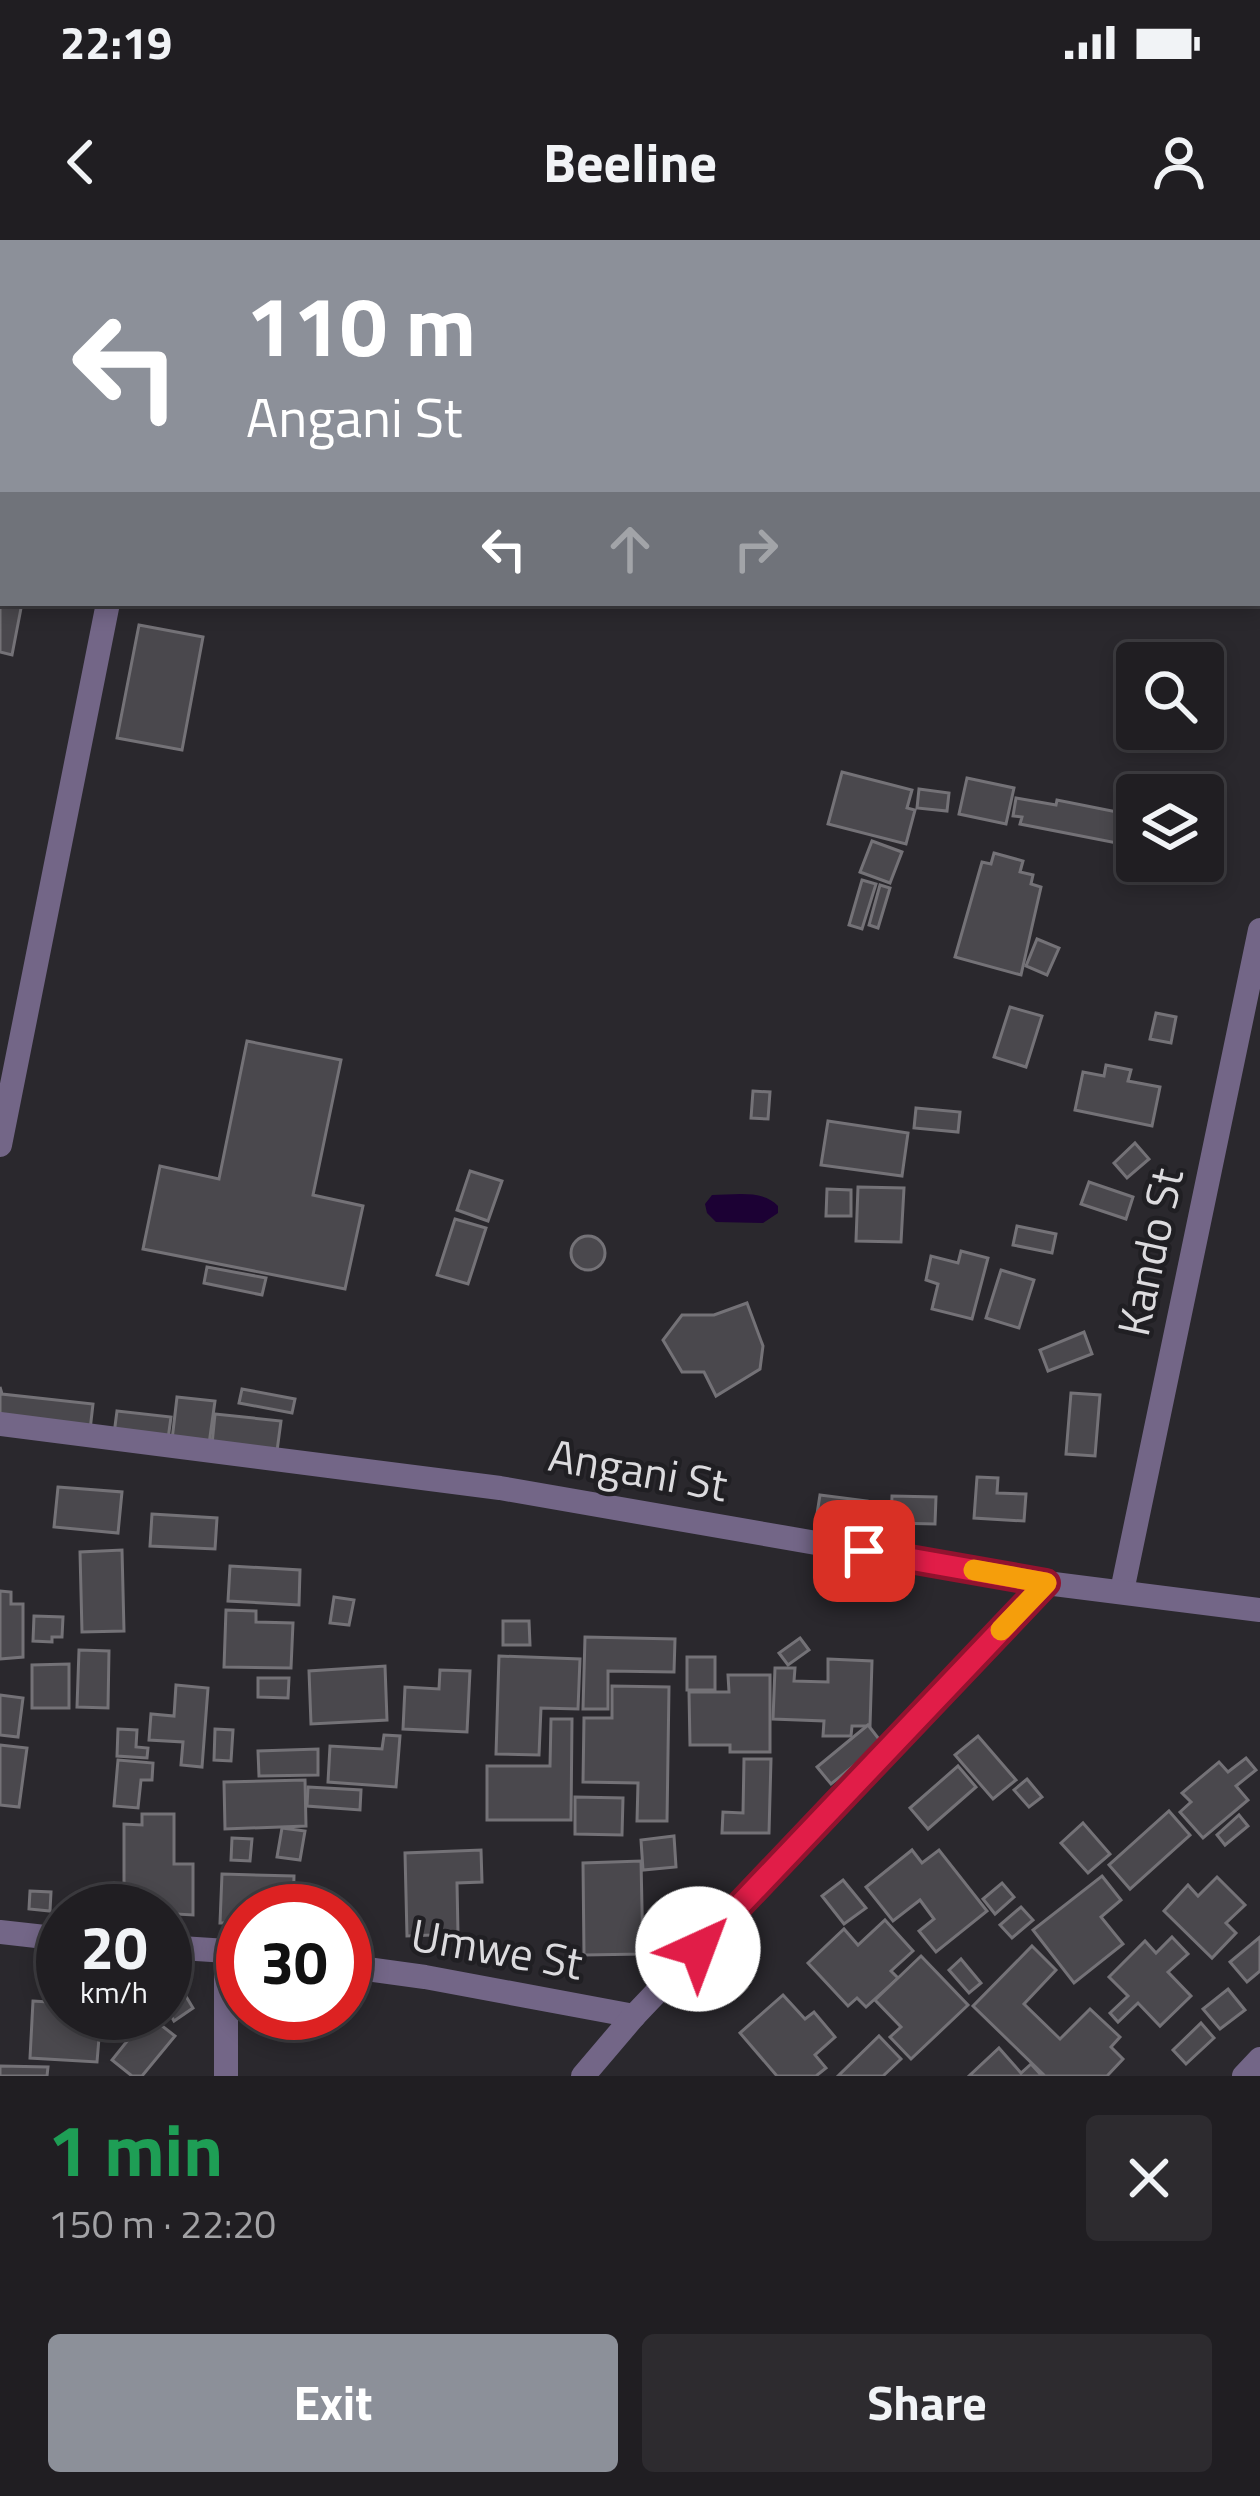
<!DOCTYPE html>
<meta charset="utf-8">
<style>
body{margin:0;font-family:"Titillium Web",sans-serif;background:#2d2b2f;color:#f1f3f6;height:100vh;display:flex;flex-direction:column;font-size:45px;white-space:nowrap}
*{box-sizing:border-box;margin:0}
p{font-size:39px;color:#a2a2a5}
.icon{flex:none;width:66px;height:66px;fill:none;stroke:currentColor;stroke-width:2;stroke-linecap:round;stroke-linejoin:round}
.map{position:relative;height:1836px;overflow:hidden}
.drawer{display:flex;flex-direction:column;background:#201e22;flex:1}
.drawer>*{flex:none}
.banner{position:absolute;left:0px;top:0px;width:1260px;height:366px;box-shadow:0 6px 18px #0003,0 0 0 3px #3d3c40;background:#8c9099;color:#fff;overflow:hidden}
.fabs{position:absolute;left:1116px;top:402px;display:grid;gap:24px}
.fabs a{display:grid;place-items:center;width:108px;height:108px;border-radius:12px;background:#201e22;box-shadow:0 6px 18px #0003,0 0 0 3px #3d3c40;font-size:60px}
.speed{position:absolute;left:36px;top:1644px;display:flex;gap:24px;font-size:60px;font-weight:700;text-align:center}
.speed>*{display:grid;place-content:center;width:156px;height:156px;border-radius:50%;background:#201e22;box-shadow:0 6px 18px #0003,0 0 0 3px #3d3c40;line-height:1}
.speed small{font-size:30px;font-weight:400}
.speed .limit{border:18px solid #d22;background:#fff;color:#111}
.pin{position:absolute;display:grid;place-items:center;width:102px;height:102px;color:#fff;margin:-51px;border-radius:24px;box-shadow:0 6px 18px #0006}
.me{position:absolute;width:132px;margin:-66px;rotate:43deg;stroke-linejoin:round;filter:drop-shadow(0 0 9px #0008)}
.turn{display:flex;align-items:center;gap:42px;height:252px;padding:0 48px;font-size:54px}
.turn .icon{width:156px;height:156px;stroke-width:2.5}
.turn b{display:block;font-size:84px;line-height:102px}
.lanes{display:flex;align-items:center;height:114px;padding:0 48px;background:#0003;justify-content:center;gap:60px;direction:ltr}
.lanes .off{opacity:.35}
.round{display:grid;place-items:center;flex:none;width:126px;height:126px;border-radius:12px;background:#2d2b2f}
.headline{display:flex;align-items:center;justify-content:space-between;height:204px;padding:0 48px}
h1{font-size:72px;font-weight:700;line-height:90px;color:#1e9e55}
.action{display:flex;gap:24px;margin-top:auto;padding:24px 48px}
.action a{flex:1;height:138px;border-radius:12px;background:#8c9099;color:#fff;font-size:48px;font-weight:700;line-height:138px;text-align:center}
.action a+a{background:#2d2b2f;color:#f1f3f6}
.status{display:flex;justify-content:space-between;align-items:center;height:84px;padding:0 60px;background:#201e22;direction:ltr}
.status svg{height:33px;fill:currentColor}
header{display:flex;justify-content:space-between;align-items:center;height:156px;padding:0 48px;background:#201e22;font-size:54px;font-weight:700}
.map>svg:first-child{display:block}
.water{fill:#1c0134}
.building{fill:#4a484d;stroke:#747277;stroke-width:3}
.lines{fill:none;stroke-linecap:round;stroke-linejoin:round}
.path{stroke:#68676b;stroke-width:6;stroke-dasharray:12 6;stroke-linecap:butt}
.minor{stroke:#736687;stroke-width:24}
.tertiary{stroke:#736687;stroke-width:24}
.route-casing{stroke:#92132f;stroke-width:30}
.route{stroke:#e11d48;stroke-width:21}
.slow{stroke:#f59e0b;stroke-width:21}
.labels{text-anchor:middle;stroke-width:9;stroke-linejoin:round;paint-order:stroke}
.street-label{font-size:45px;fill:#dcdbde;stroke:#201f23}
</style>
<div class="status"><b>22:19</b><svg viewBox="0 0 49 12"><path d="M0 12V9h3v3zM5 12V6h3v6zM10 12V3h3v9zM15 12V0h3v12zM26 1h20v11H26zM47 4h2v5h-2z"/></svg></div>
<header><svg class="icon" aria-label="back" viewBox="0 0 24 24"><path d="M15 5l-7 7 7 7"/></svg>Beeline<svg class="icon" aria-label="person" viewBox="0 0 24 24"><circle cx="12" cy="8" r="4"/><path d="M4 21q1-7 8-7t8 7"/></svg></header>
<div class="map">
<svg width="1260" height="1836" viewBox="0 0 1260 1836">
<rect width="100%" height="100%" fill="#2a282d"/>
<path class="water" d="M712,955C733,955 763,949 778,966V973L763,983L716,982L707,973L705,964Z"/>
<g class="building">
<path d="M0,290L3,363H22L12,415L0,412Z"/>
<path d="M139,385L203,397L182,510L117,498Z"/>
<path d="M842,532L912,550L907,568L915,570L906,604L828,584Z"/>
<path d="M967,538L1014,548L1006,584L959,574Z"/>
<path d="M919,549L949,553L947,571L917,568Z"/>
<path d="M1016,558L1056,565L1057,560L1137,576V607L1020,584L1022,577L1013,576Z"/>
<path d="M872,601L902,612L890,643L860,632Z"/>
<path d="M994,613L1023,621L1020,632L1033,635L1031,644L1041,647L1021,735L955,717L982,622L991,624Z"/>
<path d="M862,640L876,644L862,689L849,685Z"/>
<path d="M880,645L890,648L878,688L869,685Z"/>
<path d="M1037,699L1059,708L1047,735L1026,726Z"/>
<path d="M1010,767L1042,776L1026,827L994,817Z"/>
<path d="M1156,773L1176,777L1171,803L1150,799Z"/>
<path d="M247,801L341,820L313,955L363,966L345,1049L143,1009L160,926L219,939Z"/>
<path d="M1106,825L1131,830L1128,841L1160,847L1152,886L1075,870L1083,832L1104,836Z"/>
<path d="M753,851L770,852L768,879L751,878Z"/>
<path d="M916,868L960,872L958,892L914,888Z"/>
<path d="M828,881L908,893L902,936L821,925Z"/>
<path d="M1135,903L1149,919L1127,938L1114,923Z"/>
<path d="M470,931L502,941L488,981L457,970Z"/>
<path d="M1089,942L1133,957L1126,979L1081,964Z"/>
<path d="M858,947L904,948L901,1002L856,1001Z"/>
<path d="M827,949L851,950V976H826Z"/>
<path d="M455,979L486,988L468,1044L437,1035Z"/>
<path d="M1017,986L1056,994L1052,1013L1013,1005Z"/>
<circle cx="588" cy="1013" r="17"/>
<path d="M961,1011L988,1018L972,1079L932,1069L938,1044L926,1040L931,1016L958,1023Z"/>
<path d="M207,1027L266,1038L262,1055L204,1043Z"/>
<path d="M1001,1030L1034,1040L1019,1088L986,1078Z"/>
<path d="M747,1063L763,1106L760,1129L716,1156L704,1132H682L663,1100L682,1075H714Z"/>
<path d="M1084,1092L1092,1114L1048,1131L1040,1110Z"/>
<path d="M0,1147L2,1154L93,1164L90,1190L0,1179Z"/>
<path d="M242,1149L295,1159L292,1173L239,1163Z"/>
<path d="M1071,1153L1100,1155L1095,1216L1066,1214Z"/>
<path d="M177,1157L215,1161L209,1204L172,1200Z"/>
<path d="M117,1171L171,1177L168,1199L114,1194Z"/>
<path d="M215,1174L281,1181L277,1211L212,1204Z"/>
<path d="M977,1237L998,1238L997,1253L1026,1254L1024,1281L974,1278Z"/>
<path d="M58,1247L122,1252L118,1293L54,1287Z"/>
<path d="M820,1255L867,1261L864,1279L817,1274Z"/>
<path d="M892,1256L936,1257L935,1284L891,1283Z"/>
<path d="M152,1274L217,1278L215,1309L150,1306Z"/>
<path d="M122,1310L124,1391L82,1392L80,1312Z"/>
<path d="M230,1326L300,1330L299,1365L228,1361Z"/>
<path d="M0,1351L11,1352V1364H23V1417L0,1419Z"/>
<path d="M334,1357L354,1360L349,1385L330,1383Z"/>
<path d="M226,1370L256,1371V1382L293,1383L291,1428L224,1427Z"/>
<path d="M34,1376L63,1377L62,1397H52V1402L33,1401Z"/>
<path d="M503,1381H529L530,1405H503Z"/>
<path d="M585,1397L675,1399L674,1432L608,1431V1469H583Z"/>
<path d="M800,1398L809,1410L788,1425L779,1413Z"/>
<path d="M79,1410L109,1411L108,1468L77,1467Z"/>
<path d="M499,1416L580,1419L578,1469L541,1468L539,1515L496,1514Z"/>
<rect x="687" y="1417" width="28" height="33"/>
<path d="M828,1419L872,1421L870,1486H852L851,1496H823L824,1481L773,1479L775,1428H795L794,1441L828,1442Z"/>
<path d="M69,1424V1468H32V1425Z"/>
<path d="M385,1426L387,1480L311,1484L309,1431Z"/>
<path d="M440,1430L470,1431L467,1492L403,1489L405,1447L439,1449Z"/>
<path d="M728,1435H770V1512H730V1505H690L689,1452H729Z"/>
<path d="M258,1438H289L288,1458L258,1457Z"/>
<path d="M176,1445L208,1448L202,1527L181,1525L183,1502L149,1500L151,1474L174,1476Z"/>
<path d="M612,1446L669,1447L667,1581H637L638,1543L583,1542L584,1478H612Z"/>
<path d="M0,1455L23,1458L18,1497L0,1495Z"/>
<path d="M551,1479H572L571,1580H487V1526H550Z"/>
<path d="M868,1485L882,1503L831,1544L817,1527Z"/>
<path d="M118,1489L137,1490L136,1507L148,1508L147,1518L117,1516Z"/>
<path d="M215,1489L233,1490L231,1521L214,1520Z"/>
<path d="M384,1495L400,1496L396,1547L328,1542L330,1506L382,1509Z"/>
<path d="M978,1496L1016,1540L993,1559L955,1515Z"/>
<path d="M0,1505L27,1508L19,1567L0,1565Z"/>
<path d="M318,1509V1535L259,1536L258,1511Z"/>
<path d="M1246,1518L1256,1530L1236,1546L1248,1560L1203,1598L1180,1572L1191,1562L1182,1553L1219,1522L1228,1532Z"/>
<path d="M744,1519H771L769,1593H722L723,1572L743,1573Z"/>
<path d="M118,1520L153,1523L152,1540H141L138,1568L114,1566Z"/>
<path d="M958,1526L976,1547L928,1589L910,1568Z"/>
<path d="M1027,1539L1042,1557L1029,1567L1014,1550Z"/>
<path d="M305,1540L306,1586L225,1589L224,1542Z"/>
<path d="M308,1547L361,1550L360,1570L307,1566Z"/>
<path d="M575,1557L623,1558L622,1595L575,1594Z"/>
<path d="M1169,1571L1190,1595L1130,1649L1109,1625Z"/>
<path d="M142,1574H174V1624H193V1675L124,1671V1584L142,1585Z"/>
<path d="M1239,1575L1248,1586L1225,1605L1217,1595Z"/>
<path d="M1083,1583L1110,1614L1088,1633L1061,1603Z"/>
<path d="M282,1588L305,1591L300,1620L277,1617Z"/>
<path d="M674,1596L676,1627L643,1630L641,1600Z"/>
<path d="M232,1598L252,1599L250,1621L231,1620Z"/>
<path d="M481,1610L482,1642L457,1643L458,1694L407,1696L405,1613Z"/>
<path d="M912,1610L922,1623L939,1610L987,1671L936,1712L919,1691L934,1679L920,1660L893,1681L866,1647Z"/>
<path d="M641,1621L643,1714L584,1715L583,1623Z"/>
<path d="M222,1634L294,1636L293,1671H243V1683H220Z"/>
<path d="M1102,1636L1121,1660L1101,1677L1123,1704L1074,1743L1033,1690Z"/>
<path d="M1217,1637L1245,1665L1226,1683L1236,1693L1212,1718L1164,1671L1188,1645L1198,1656Z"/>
<path d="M843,1640L866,1668L844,1684L822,1656Z"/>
<path d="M1002,1643L1014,1657L995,1674L983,1659Z"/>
<path d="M30,1651L51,1652L50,1671L29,1669Z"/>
<path d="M1021,1667L1033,1680L1012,1698L1000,1685Z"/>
<path d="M885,1680L913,1711L891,1731L898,1738L866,1767L857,1758L848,1766L808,1723L844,1689L858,1705Z"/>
<path d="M1172,1697L1188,1714L1168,1732L1191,1756L1160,1786L1138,1763L1118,1782L1110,1773L1128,1756L1109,1737L1145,1701L1156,1713Z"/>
<path d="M1260,1697V1731L1247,1742L1230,1722Z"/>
<path d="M1032,1706L1056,1730L1024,1764L1060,1799L1090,1769L1120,1797L1111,1807L1123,1819L1107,1836H1045L973,1766Z"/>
<path d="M921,1716L968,1765L911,1819L890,1797L901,1787L875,1760Z"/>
<path d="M961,1719L981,1743L969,1753L949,1730Z"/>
<path d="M1228,1749L1245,1770L1220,1789L1203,1769Z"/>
<path d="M184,1753L193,1768L174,1781L165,1765Z"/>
<path d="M783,1755L805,1779L814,1772L835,1797L815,1815L826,1828L816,1836H777L740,1793Z"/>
<path d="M33,1761L63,1763V1773H120L118,1799L99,1798L97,1822L30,1818Z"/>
<path d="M148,1775L175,1796L142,1836H132L112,1820Z"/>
<path d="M1201,1783L1214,1798L1186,1824L1173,1810Z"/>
<path d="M879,1796L901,1819L883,1836H838Z"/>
<path d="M999,1808L1021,1833L1031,1824L1042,1836H969Z"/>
<path d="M0,1826L48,1827L47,1836H0Z"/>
</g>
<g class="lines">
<path class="path" d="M439,3L441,0"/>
<g class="minor">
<path d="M180,3L181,0"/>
<path d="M0,905L108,363"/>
<path d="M1122,1351L1260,690"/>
<path d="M0,1692L63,1699"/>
<path d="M165,1707L243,1712"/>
<path d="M226,1710V1836"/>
<path d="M345,1726L425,1737L634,1776"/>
<path d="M583,1836L634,1776L1046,1343"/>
</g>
<g class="tertiary">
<path d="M0,1184L500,1248L1046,1343L1260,1370"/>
<path d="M1244,1836L1260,1819"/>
</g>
</g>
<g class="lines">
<defs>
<path id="route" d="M698,1709L1046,1343L864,1311"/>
</defs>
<use href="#route" class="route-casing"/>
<use href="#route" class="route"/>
<path class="slow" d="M974,1330L1046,1343L1001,1390"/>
</g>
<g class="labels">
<g class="street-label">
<text transform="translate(1150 1012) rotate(-78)" y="16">Kando St</text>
<text transform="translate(638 1230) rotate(10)" y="16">Angani St</text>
<text transform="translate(497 1709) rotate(10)" y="16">Umwe St</text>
</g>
</g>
</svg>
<div class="fabs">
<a><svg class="icon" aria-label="search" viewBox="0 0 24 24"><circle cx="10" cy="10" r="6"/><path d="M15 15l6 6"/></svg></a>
<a><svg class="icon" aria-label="layers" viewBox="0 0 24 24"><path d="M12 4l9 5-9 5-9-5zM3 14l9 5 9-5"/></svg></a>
</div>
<div class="speed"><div>20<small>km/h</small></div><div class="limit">30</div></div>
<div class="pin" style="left:864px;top:1311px;background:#d93025"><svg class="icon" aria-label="arrive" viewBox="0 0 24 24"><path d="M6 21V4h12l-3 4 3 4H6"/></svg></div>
<svg class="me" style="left:698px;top:1709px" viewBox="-20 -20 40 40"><circle r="19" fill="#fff"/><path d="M0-13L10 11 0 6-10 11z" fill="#e11d48"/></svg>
<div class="banner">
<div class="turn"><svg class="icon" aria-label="left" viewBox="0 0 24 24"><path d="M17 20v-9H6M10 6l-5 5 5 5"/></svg><div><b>110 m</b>Angani St</div></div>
<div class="lanes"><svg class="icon" aria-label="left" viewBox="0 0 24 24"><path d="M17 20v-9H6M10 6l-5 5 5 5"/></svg><svg class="icon off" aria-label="ahead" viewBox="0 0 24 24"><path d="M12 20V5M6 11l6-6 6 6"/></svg><svg class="icon off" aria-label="right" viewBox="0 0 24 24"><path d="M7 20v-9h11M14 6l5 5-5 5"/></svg></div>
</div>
</div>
<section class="drawer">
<div class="headline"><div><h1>1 min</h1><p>150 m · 22:20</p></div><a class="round"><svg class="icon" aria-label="close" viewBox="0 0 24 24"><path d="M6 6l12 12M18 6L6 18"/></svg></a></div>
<div class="action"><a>Exit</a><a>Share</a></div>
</section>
